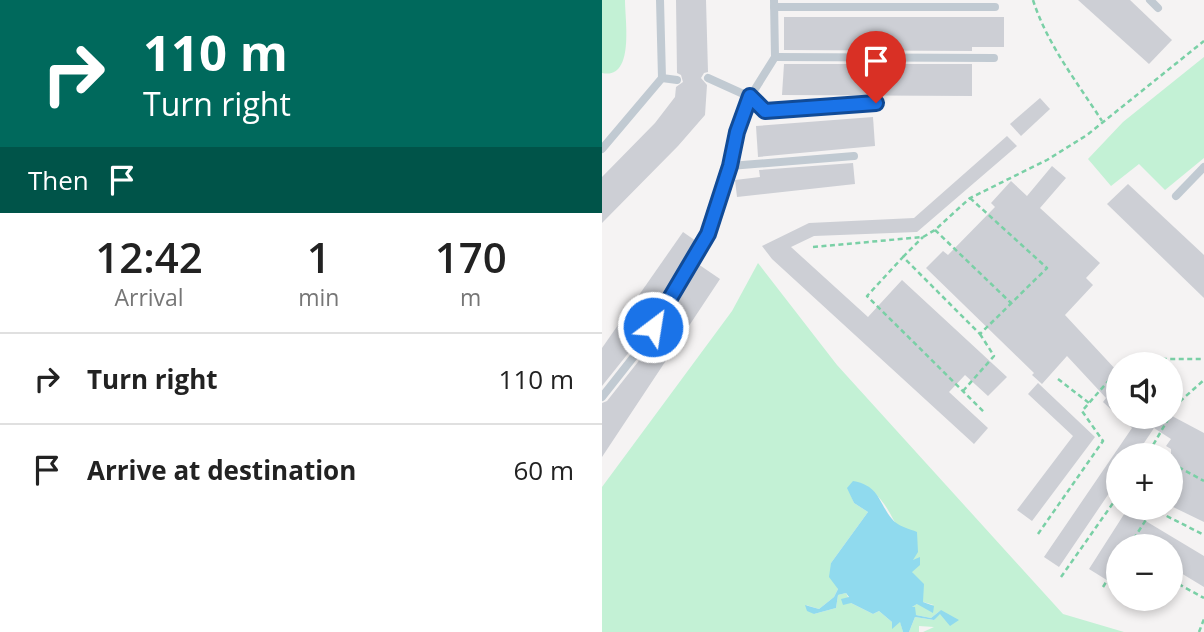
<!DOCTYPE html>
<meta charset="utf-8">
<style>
body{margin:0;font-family:"Open Sans",sans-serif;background:#f6f6f6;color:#222;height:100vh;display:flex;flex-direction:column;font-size:26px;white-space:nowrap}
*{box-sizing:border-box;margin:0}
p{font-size:23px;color:#767676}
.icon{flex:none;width:38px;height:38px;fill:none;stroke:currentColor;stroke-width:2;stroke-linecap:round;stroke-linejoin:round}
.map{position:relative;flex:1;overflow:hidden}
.sheet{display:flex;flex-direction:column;background:#fff;width:602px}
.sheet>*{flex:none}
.guide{background:#00695c;color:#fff;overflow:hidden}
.fabs{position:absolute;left:504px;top:352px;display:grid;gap:14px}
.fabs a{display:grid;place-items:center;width:77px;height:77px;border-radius:50%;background:#fff;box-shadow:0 4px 10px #0003;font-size:35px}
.pin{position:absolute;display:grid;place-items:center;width:60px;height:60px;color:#fff;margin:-72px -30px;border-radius:50% 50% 50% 0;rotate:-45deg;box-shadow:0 0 7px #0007}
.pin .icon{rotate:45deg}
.me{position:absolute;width:77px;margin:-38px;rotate:31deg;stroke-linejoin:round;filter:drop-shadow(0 0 5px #0008)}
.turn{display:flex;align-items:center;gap:24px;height:147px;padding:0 28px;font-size:32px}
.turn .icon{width:91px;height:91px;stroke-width:2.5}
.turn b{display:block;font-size:49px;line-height:60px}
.then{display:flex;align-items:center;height:66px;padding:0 28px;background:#0003;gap:14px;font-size:26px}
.eta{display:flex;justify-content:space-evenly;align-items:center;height:119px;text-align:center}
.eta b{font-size:42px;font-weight:600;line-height:49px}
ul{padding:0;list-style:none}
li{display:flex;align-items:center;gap:21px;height:91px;padding:0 28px;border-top:2px solid #e0e0e0}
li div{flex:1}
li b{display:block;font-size:26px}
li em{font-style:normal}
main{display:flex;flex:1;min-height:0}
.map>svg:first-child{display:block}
.green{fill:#c3f1d5}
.water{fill:#90daee}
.building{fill:#cdcfd5}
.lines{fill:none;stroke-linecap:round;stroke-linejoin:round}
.path{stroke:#7ad0a6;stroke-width:2.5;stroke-dasharray:5 3.5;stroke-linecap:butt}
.lane{stroke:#c1cad2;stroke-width:8}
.route-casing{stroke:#114b97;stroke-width:18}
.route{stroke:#1a73e8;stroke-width:12}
</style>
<main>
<section class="sheet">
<div class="guide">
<div class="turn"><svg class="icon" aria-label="right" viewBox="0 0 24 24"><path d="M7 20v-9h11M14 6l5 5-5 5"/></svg><div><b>110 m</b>Turn right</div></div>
<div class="then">Then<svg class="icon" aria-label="arrive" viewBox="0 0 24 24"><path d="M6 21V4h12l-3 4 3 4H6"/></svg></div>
</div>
<div class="eta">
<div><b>12:42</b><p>Arrival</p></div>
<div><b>1</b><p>min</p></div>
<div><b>170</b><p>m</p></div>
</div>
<ul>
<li><svg class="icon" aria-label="right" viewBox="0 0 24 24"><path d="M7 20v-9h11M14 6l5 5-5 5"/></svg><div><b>Turn right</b></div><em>110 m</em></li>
<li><svg class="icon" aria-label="arrive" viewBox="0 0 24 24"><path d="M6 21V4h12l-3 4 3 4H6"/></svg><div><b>Arrive at destination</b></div><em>60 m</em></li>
</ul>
</section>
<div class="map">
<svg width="602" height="632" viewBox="0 0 602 632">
<rect width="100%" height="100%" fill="#f5f3f3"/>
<g class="green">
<path d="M0,0H23C23,21 33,80 0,73Z"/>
<path d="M602,57V158L563,190L537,164L509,186L486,159L521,122Z"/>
<path d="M156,263L235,365L461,614L522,632H321L332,627L317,626V632H307L313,617L332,620L339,610L329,618L314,615L306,609L315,604L332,605L321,602L310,572V561C297,534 284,487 251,482L246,488L252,503L266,512L229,563L236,589L232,597L217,609L204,605L212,614L234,608L236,595L244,593L249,603L271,614L277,611L290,622L298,621L301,632H0V487L130,311Z"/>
</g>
<path class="water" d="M251,481C278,486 276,502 290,519C295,526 308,529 315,532L316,552L311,560L318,557V565L310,572L322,584L321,602L332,606L331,613L315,604L310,607H313L314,615L329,618L339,610L357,620L348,626L338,614L332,620L313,617L307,632H301L298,622L290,629V622L277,611L271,614L249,603L241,605L239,599L247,597L244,593L236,595L234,608L212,614L205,611L203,605L217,609L232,597L236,589L227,577L229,563L266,512L252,503L245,488Z"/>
<g class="building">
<path d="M74,0H104L106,72L102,73L99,78L105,85L103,115L76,146L0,223V177L53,123L73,97L74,87L81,82L79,75L75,73Z"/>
<path d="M476,0H528L570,40L547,64Z"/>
<path d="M182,17H402V47H370V51L182,50Z"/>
<path d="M182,64H370V96L180,95Z"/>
<path d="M438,98L448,109L419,136L408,124Z"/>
<path d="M271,117L273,146L156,157L154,126Z"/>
<path d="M405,136L415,146L315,232L212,236L189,247L266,317L300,280L405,377L386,396L363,375L347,392L386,428L372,444L170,259L160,246L207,223L312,218Z"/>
<path d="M251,163L253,184L135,197L133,180L158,177L157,170Z"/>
<path d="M450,166L464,178L438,208L498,263L484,278L491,285L463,315L516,372V416L501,402L504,398L465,356L440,384L430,375L432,373L324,268L341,251L346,255L393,207L389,203L409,181L425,196Z"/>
<path d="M526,184L602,255V298L505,204Z"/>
<path d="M81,232L94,241L32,346L0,386V348Z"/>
<path d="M96,264L118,279L0,457V403L5,401L43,353Z"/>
<path d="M436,383L493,437L430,521L415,510L471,436L426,394Z"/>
<path d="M517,416H570L602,433V522L569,506V449L564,446L569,439L552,428L534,455H516V480L457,567L442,557L530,428Z"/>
<path d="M526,508H543L537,517L602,556V587L569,567V546H516V587L487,569Z"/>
</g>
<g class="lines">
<g class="path">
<path d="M431,0C445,44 475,82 500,121"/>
<path d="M368,198L445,268L378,334L301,257L265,296L383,413"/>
<path d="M333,230L409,303"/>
<path d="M211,247L321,237L333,230L368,198L445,160L485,135L602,41"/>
<path d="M301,257L321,237"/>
<path d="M535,364L551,359H602"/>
<path d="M456,379L487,403"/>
<path d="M361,391L392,356L378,334"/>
<path d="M569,416L576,403L602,380"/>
<path d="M547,452L568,416"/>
<path d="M545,455L547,452L553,455"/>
<path d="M569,463L602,481"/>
<path d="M436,534L501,441L480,411L516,370"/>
<path d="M527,546L551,509L602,535"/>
<path d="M459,577L516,496"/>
<path d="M569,580L602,598"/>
<path d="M501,587L516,563"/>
<path d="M597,632L602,619"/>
</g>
<g class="lane">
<path d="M58,0L60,78L75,80"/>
<path d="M548,0L556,8"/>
<path d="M172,7H393"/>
<path d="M173,57L392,58"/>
<path d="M106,78L148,97L173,57L172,0"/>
<path d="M0,149L60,78"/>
<path d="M128,166L252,156"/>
<path d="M574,196L602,167"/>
<path d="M0,397L37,350L106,234L128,166L135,132L148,97L163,111L274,103"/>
</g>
</g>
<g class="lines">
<defs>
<path id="route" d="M51,327L106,234L128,166L135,132L148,96L163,111L274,103"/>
</defs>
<use href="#route" class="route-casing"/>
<use href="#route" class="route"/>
</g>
</svg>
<div class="fabs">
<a><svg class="icon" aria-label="sound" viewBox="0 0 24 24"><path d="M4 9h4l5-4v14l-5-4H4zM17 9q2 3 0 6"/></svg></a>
<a>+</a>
<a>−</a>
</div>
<div class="pin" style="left:274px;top:103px;background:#d93025"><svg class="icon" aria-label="arrive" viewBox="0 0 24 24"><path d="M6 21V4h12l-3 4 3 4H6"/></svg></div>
<svg class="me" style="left:51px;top:327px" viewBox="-20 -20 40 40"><circle r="17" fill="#1a73e8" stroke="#fff" stroke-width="3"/><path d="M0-11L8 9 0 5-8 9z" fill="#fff"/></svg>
</div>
</main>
